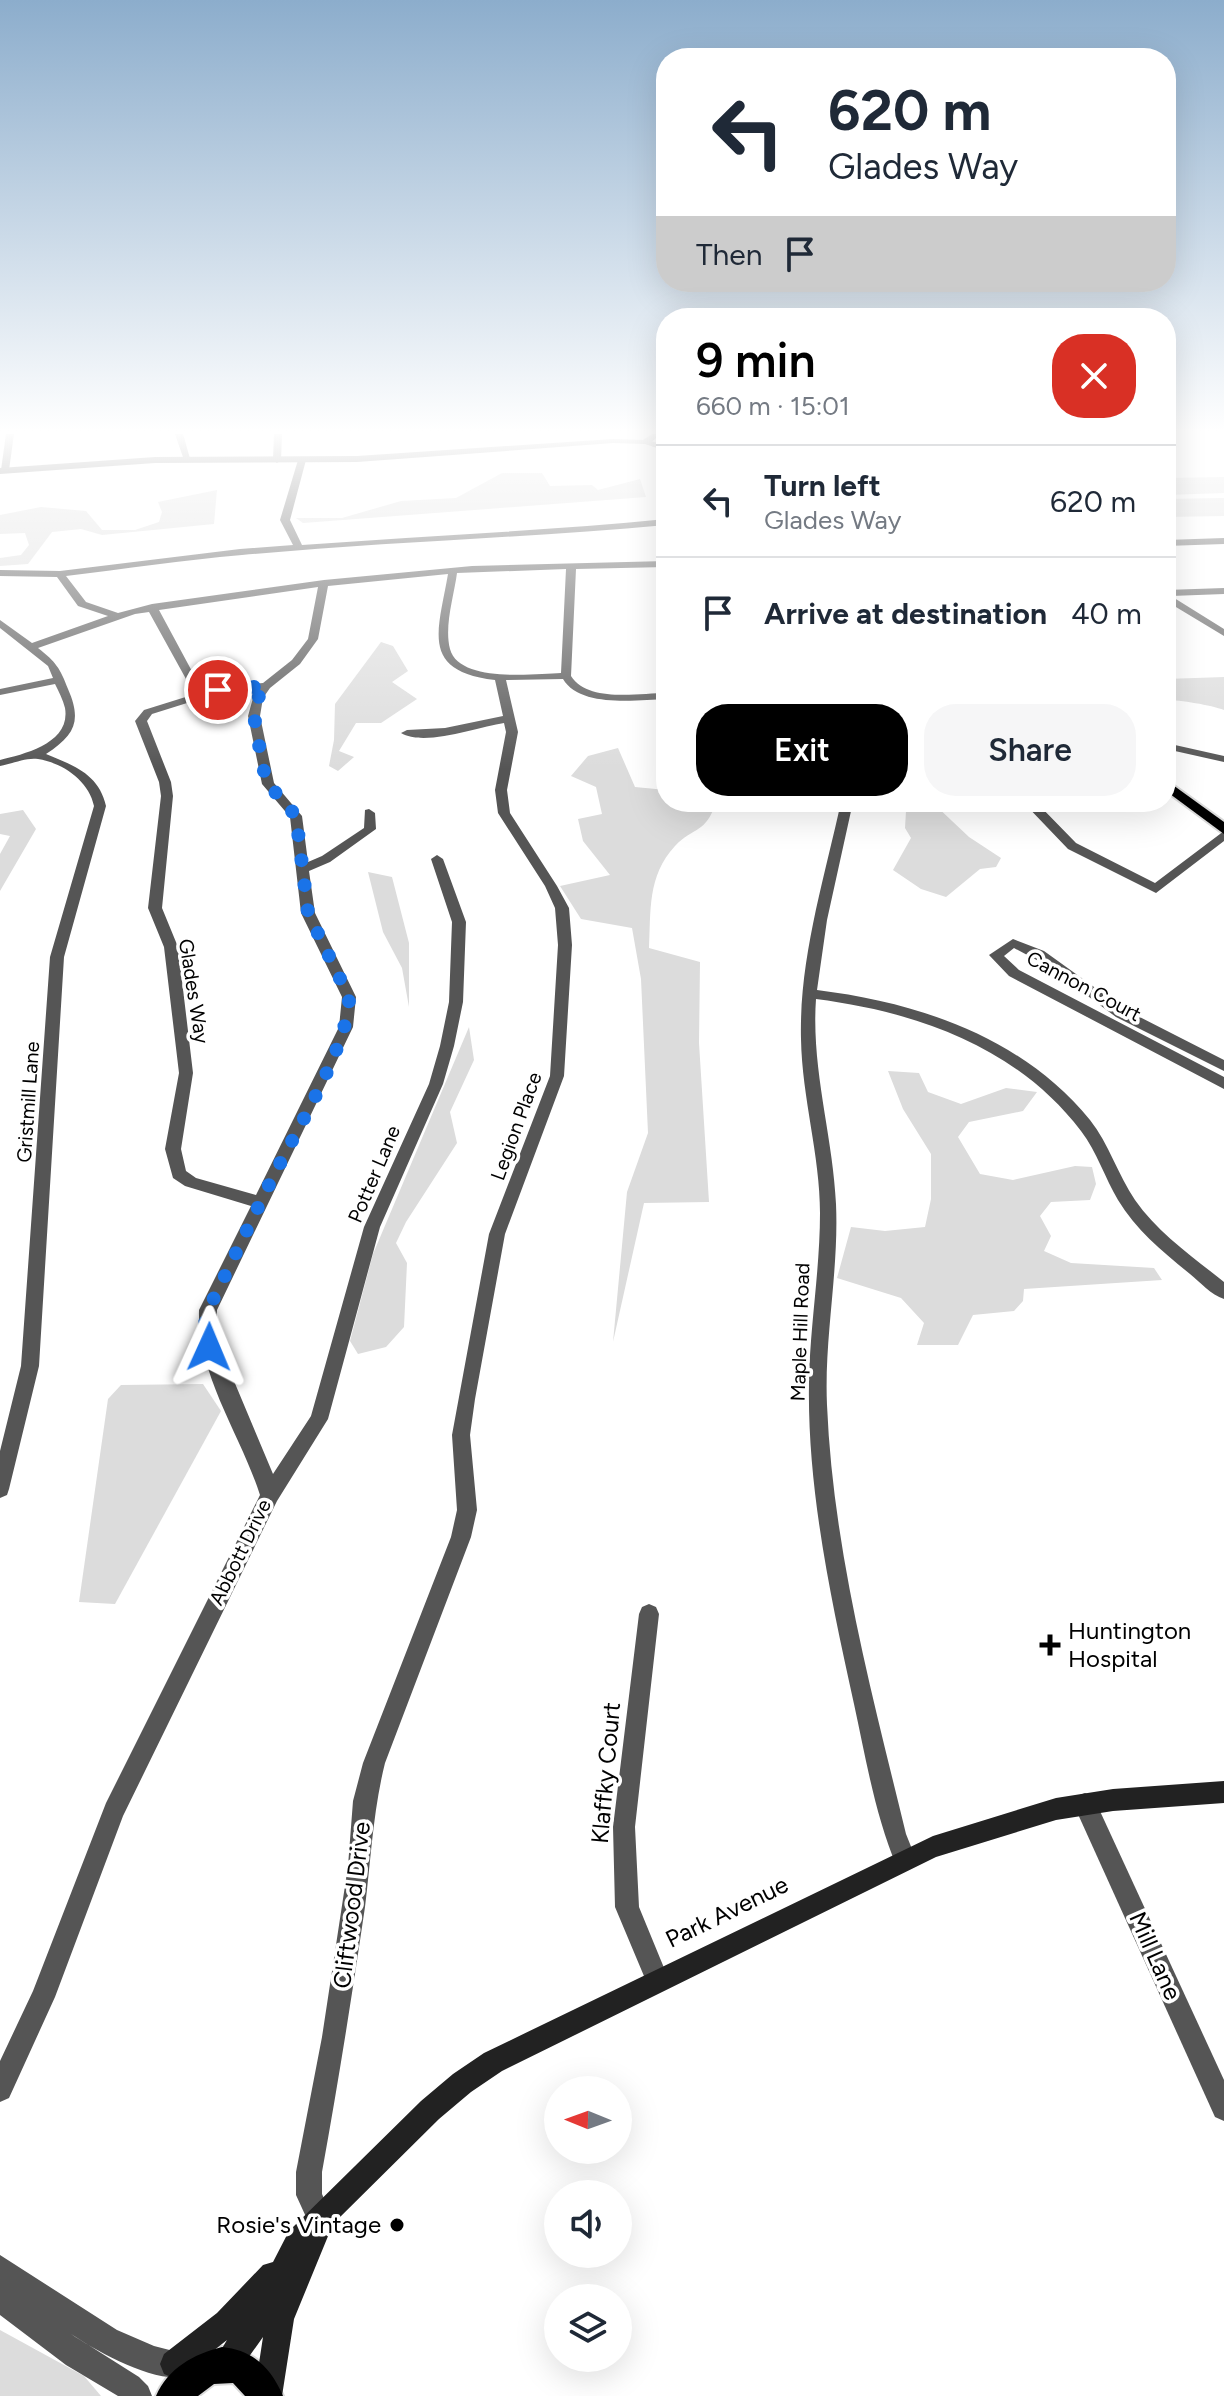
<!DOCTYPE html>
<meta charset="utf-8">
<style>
body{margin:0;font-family:Figtree,sans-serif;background:#f6f6f7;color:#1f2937;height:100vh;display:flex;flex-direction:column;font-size:30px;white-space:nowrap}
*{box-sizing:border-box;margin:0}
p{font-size:26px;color:#747a83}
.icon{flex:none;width:44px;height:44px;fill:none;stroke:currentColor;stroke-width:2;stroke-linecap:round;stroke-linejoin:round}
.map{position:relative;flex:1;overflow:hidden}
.sheet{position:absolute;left:656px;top:308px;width:520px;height:504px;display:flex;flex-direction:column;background:#fff;border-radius:32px;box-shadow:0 8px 32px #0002}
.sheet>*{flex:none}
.guide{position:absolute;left:656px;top:48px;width:520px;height:244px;border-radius:32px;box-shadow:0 8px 32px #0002;background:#fff;color:#1f2937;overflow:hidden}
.needle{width:52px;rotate:271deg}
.tools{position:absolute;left:544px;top:2076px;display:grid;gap:16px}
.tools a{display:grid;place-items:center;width:88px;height:88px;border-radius:50%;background:#fff;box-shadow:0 8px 32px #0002;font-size:40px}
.pin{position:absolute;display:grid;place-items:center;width:68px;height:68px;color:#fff;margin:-34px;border:4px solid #fff;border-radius:50%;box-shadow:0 2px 8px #0007}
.me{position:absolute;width:88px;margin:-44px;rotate:1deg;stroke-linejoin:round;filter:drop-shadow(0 0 6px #0008)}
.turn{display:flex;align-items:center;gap:28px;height:168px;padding:0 40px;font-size:36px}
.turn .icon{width:104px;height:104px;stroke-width:2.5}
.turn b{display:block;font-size:56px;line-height:68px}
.then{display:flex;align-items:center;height:76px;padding:0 40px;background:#0003;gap:16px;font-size:30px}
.round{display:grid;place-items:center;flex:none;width:84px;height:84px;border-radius:32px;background:#f6f6f7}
.headline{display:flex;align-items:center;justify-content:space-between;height:136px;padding:0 40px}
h1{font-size:48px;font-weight:600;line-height:60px;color:#000}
.action{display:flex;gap:16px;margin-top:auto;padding:16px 40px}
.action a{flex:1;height:92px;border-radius:32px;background:#000;color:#fff;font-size:32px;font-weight:600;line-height:92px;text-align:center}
.action a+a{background:#f6f6f7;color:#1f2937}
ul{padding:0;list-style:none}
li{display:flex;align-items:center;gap:24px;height:112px;padding:0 40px;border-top:2px solid #e0e1e3}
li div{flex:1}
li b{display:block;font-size:30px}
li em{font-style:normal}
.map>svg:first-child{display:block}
.green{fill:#dcdcdc}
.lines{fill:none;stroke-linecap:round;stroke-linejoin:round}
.primary-casing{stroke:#dbdbdb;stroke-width:4}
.minor{fill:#555;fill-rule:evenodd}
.tertiary{fill:#555;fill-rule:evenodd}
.secondary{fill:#222;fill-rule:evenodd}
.primary{fill:#000;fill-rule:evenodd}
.route{stroke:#1a73e8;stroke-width:14;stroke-dasharray:0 25.2}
.poi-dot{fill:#000;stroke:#fff;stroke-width:3}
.labels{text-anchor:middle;stroke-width:7;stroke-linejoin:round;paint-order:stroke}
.street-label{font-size:20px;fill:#000;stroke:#fff}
.near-poi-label{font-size:24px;fill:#000;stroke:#fff;text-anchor:start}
.near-street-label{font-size:24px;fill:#000;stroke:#fff}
</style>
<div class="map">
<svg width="1224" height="2396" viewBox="0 0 1224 2396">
<rect width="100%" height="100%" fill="#fff"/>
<g class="green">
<path d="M502,473H542L550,486L592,485L598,490L640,479L646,497L303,523L296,518H342L401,501L456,498Z"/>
<path d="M1224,477V493L1166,495V478Z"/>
<path d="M217,490L214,524L102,535L81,529L52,532L28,564L0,566V558L21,555L29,545L25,533L0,534V515L41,507L86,511L102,530H135L159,522L162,512L158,502Z"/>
<path d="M1224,498V516L1166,517V499Z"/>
<path d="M381,642L393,646L408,671L392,682L417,699L381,723H356L339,751L354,757L338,771L329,766L334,740L335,704Z"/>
<path d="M1224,677V710C1211,705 1180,700 1166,700V679Z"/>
<path d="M618,748L635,787L666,790V802H716C706,834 694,826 675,846C647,876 651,912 649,948L700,962L699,1043L709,1202L644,1203L613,1342L627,1192L648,1133L641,979L632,928L581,919L560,886L610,875L583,841L578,819L602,814L596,787L571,776L588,756Z"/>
<path d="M914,802L934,804L969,837L1001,858L996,867L980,869L946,897L921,889L893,870L911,838L905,828L906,811Z"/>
<path d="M23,810L36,829L0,891V854L10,836L0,834V814Z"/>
<path d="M368,872L392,877L409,943V1007L402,968L383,932Z"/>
<path d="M469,1027L474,1060L450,1112L457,1143L406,1222L396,1243L407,1263L404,1327L386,1347L358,1354L350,1341L373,1254Z"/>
<path d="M888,1071L919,1073L928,1092L961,1104L1006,1088L1037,1092L1023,1111L969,1122L958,1137L980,1174L1013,1180L1075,1166L1092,1167L1096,1184L1090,1200L1051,1202L1040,1216L1051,1236L1044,1251L1071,1263L1154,1268L1162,1280L1024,1289L1023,1301L1014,1311L973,1315L958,1345H917L924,1323L901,1298L837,1278L851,1227L885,1231L925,1227L931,1199V1154L903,1109Z"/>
<path d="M203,1384L221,1411L115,1604L79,1602L108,1399L121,1385Z"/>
<path d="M0,2330L84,2376L101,2396H0Z"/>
</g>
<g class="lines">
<defs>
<g id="primary">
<path d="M1166,780L1224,822V834L1166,791Z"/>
<path d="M222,2347C253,2350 271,2368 283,2396H245L233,2383L214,2384L198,2396H156C168,2368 194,2354 222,2347Z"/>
</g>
</defs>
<use href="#primary" class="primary-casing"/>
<g class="minor">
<path d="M6,434H14L9,470L5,473L1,470Z"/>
<path d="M175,434H183L191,462L184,460Z"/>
<path d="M274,434H282L281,460L277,463L273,460Z"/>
<path d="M652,434H661L649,444H643V440Z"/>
<path d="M302,457L306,460L290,520L302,545C423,536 545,531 666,519V525C525,538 383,542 242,555C183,560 125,569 66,576L86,602L118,613L152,604L324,580L472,566L666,561V567L576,569L571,676C588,703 639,693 666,693V699C637,700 580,708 563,679L506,680L518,732L507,790L510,813L557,886L569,908L572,945L564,1076L505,1234L475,1399L470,1435L477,1510L471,1537L385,1763C373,1811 371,1859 365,1907C352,1996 338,2084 322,2172V2194L334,2221L330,2230L321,2234L312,2230L296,2195V2172L322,2037L348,1866L353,1801L363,1763L451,1537L457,1510L452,1435L489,1234L550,1076L558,945L555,908L545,886L498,813L495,790L506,732L504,723C478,727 424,747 401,733L407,730L445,728L503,716L495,680C420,671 438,632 448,574L328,586L318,639L300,664L270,688L263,698L260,716L274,783L302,816L308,862L322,856L364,828L365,810L369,809L375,813L376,829L330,862L309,871L315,913L356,997L353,1027L217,1310L216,1328L221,1350L273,1474L311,1416L364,1227L429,1084L440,1046L449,1002L452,922L431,859L437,855L443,859L466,922L463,1002L454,1046L443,1084L380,1227L328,1419L277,1501L123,1816L55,1997L9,2098L0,2102V2061L33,1991L106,1803L260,1495C241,1435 197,1375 199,1310L251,1206L185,1186L173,1178L165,1149L179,1073L164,947L148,908L161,796L159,782L135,721L144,710L208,690L186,679L149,612L135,614L38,648C56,662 60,668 68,689C82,721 75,735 46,754C73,765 99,774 106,806L64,957L39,1366L9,1489L7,1495L0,1498V1451L21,1366L50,957L94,806C89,781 63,763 38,759C27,757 11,764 0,766V760C25,754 71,743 65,708C63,700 59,692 55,684L0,695V689L53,678L48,666L0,628V620L32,643L108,616L78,606L57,577L0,576V570L60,571L240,549L293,545L280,520L298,460ZM566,569L561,673C534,674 459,683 450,649C444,626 454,596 457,573ZM318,587L308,639L292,660L263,683L220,687L194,675L159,610ZM258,690L253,698L248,716L262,784L290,817L301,913L342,997L339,1027L256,1195L196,1178L186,1171L181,1149L193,1073L178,947L162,908L173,796L171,782L147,721L152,714L219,693Z"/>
<path d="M1224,538V544L1166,546V540Z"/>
<path d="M1224,588V594L1171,596L1224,629V636L1166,601V590Z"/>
<path d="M1166,743L1224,756V762L1166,749Z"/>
<path d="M841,802H853L827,920L817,990C920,1003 1022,1037 1090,1120C1109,1144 1118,1175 1135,1200C1158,1233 1193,1257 1224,1282V1299C1211,1295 1200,1282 1190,1274C1163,1252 1136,1230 1118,1200C1105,1178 1097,1152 1081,1131C1017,1047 917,1012 816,999C811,1069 833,1136 836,1204C839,1271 824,1338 827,1405C833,1550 872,1694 906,1834L916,1859L913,1867L905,1870L897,1867C875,1815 866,1759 854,1704C831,1599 807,1489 809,1382C810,1325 820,1270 820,1213C820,1155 802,1098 801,1039C799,959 824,880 841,802Z"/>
<path d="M1023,802H1036L1076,843L1155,883L1224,831V841L1156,893L1068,849Z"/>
<path d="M1013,939L1044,951L1126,1010L1224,1060V1071L1116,1017L1046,965L1014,948L1004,956L1019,970L1224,1077V1089L1009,976L989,955Z"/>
<path d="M649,1604L656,1607L659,1614L635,1827L639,1907L669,1980L665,1988L657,1992L649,1988L615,1907L613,1827L639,1614L642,1607Z"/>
<path d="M1085,1793L1093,1796L1224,2080V2121L1215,2117L1077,1812L1074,1804L1077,1796Z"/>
</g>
<g class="tertiary">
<path d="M613,439L646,440L666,445V451L645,444L613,443L357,462L155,463L0,474V468L155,457L357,456Z"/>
<path d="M0,2255L117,2330L154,2346L189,2355L193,2365L189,2375C160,2387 96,2351 71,2334L139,2377L148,2386L152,2396H118L66,2365L0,2315Z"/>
</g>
<path class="secondary" d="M1224,1781V1803L1113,1811L1056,1820L936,1857L502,2071L471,2092L439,2119L333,2224L294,2319L282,2396H254L263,2337L236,2375L226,2379L216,2375L212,2365L227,2340L184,2374L174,2378L164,2374L160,2364L164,2354L217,2313L263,2265L273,2262L289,2231L421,2101L453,2074L484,2053L933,1836L1056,1798L1113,1789Z"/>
<use href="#primary" class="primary"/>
</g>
<linearGradient id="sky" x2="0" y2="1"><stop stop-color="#8cadcc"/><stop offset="0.56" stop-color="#fff"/><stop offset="1" stop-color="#fff" stop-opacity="0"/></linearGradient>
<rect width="1224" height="769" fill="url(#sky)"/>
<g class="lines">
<path class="route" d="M209,1347L205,1324L208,1310C230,1266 251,1221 273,1177C295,1133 350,1043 349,997L308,913L296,816L268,784L263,768L254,716L258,698L266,686L218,690"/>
</g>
<g class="poi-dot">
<path d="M1046 1633h8v8h8v8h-8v8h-8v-8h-8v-8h8z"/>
<circle cx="397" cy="2225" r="8"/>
</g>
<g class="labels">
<g class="street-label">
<text transform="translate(1084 986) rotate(28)" y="7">Cannon Court</text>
<text transform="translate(194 991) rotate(81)" y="7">Glades Way</text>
<text transform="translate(28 1102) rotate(-86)" y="7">Gristmill Lane</text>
<text transform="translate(516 1126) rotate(-70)" y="7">Legion Place</text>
<text transform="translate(374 1174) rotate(-67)" y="7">Potter Lane</text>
<text transform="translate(800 1332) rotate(-88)" y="7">Maple Hill Road</text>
<text transform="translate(240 1552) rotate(-64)" y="7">Abbott Drive</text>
</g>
<g class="near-poi-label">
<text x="1068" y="1639">Huntington<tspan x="1068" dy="28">Hospital</tspan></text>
<text x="381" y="2233" text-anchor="end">Rosie's Vintage</text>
</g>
<g class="near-street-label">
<text transform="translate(606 1773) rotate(-85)" y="8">Klaffky Court</text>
<text transform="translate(352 1905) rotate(-83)" y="8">Cliftwood Drive</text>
<text transform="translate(727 1912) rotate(-26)" y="8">Park Avenue</text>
<text transform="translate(1155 1956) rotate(66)" y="8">Mill Lane</text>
</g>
</g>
</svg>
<div class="tools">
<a><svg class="needle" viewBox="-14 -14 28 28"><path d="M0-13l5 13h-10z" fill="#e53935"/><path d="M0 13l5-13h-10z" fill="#747a83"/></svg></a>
<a><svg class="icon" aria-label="sound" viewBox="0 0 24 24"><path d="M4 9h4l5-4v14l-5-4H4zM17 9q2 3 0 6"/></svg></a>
<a><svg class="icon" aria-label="layers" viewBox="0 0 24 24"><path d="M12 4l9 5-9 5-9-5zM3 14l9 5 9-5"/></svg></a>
</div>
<div class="pin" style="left:218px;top:690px;background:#d93025"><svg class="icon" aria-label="arrive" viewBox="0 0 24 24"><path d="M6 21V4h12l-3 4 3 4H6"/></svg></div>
<svg class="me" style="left:209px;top:1347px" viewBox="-20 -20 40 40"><path d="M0-17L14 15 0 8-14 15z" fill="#1a73e8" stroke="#fff" stroke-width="4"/></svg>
<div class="guide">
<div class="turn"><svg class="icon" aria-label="left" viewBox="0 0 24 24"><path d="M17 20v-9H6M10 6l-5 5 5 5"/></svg><div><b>620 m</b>Glades Way</div></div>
<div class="then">Then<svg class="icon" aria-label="arrive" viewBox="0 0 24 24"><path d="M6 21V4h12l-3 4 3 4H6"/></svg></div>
</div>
<section class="sheet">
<div class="headline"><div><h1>9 min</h1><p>660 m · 15:01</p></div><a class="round" style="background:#d93025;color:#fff"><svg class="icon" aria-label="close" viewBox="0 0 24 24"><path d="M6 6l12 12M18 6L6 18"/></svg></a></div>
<ul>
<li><svg class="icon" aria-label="left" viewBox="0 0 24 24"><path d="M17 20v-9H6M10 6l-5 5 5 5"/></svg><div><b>Turn left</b><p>Glades Way</p></div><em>620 m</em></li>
<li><svg class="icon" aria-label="arrive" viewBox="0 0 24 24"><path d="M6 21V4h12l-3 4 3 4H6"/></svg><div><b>Arrive at destination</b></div><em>40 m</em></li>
</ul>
<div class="action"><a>Exit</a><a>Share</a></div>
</section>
</div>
